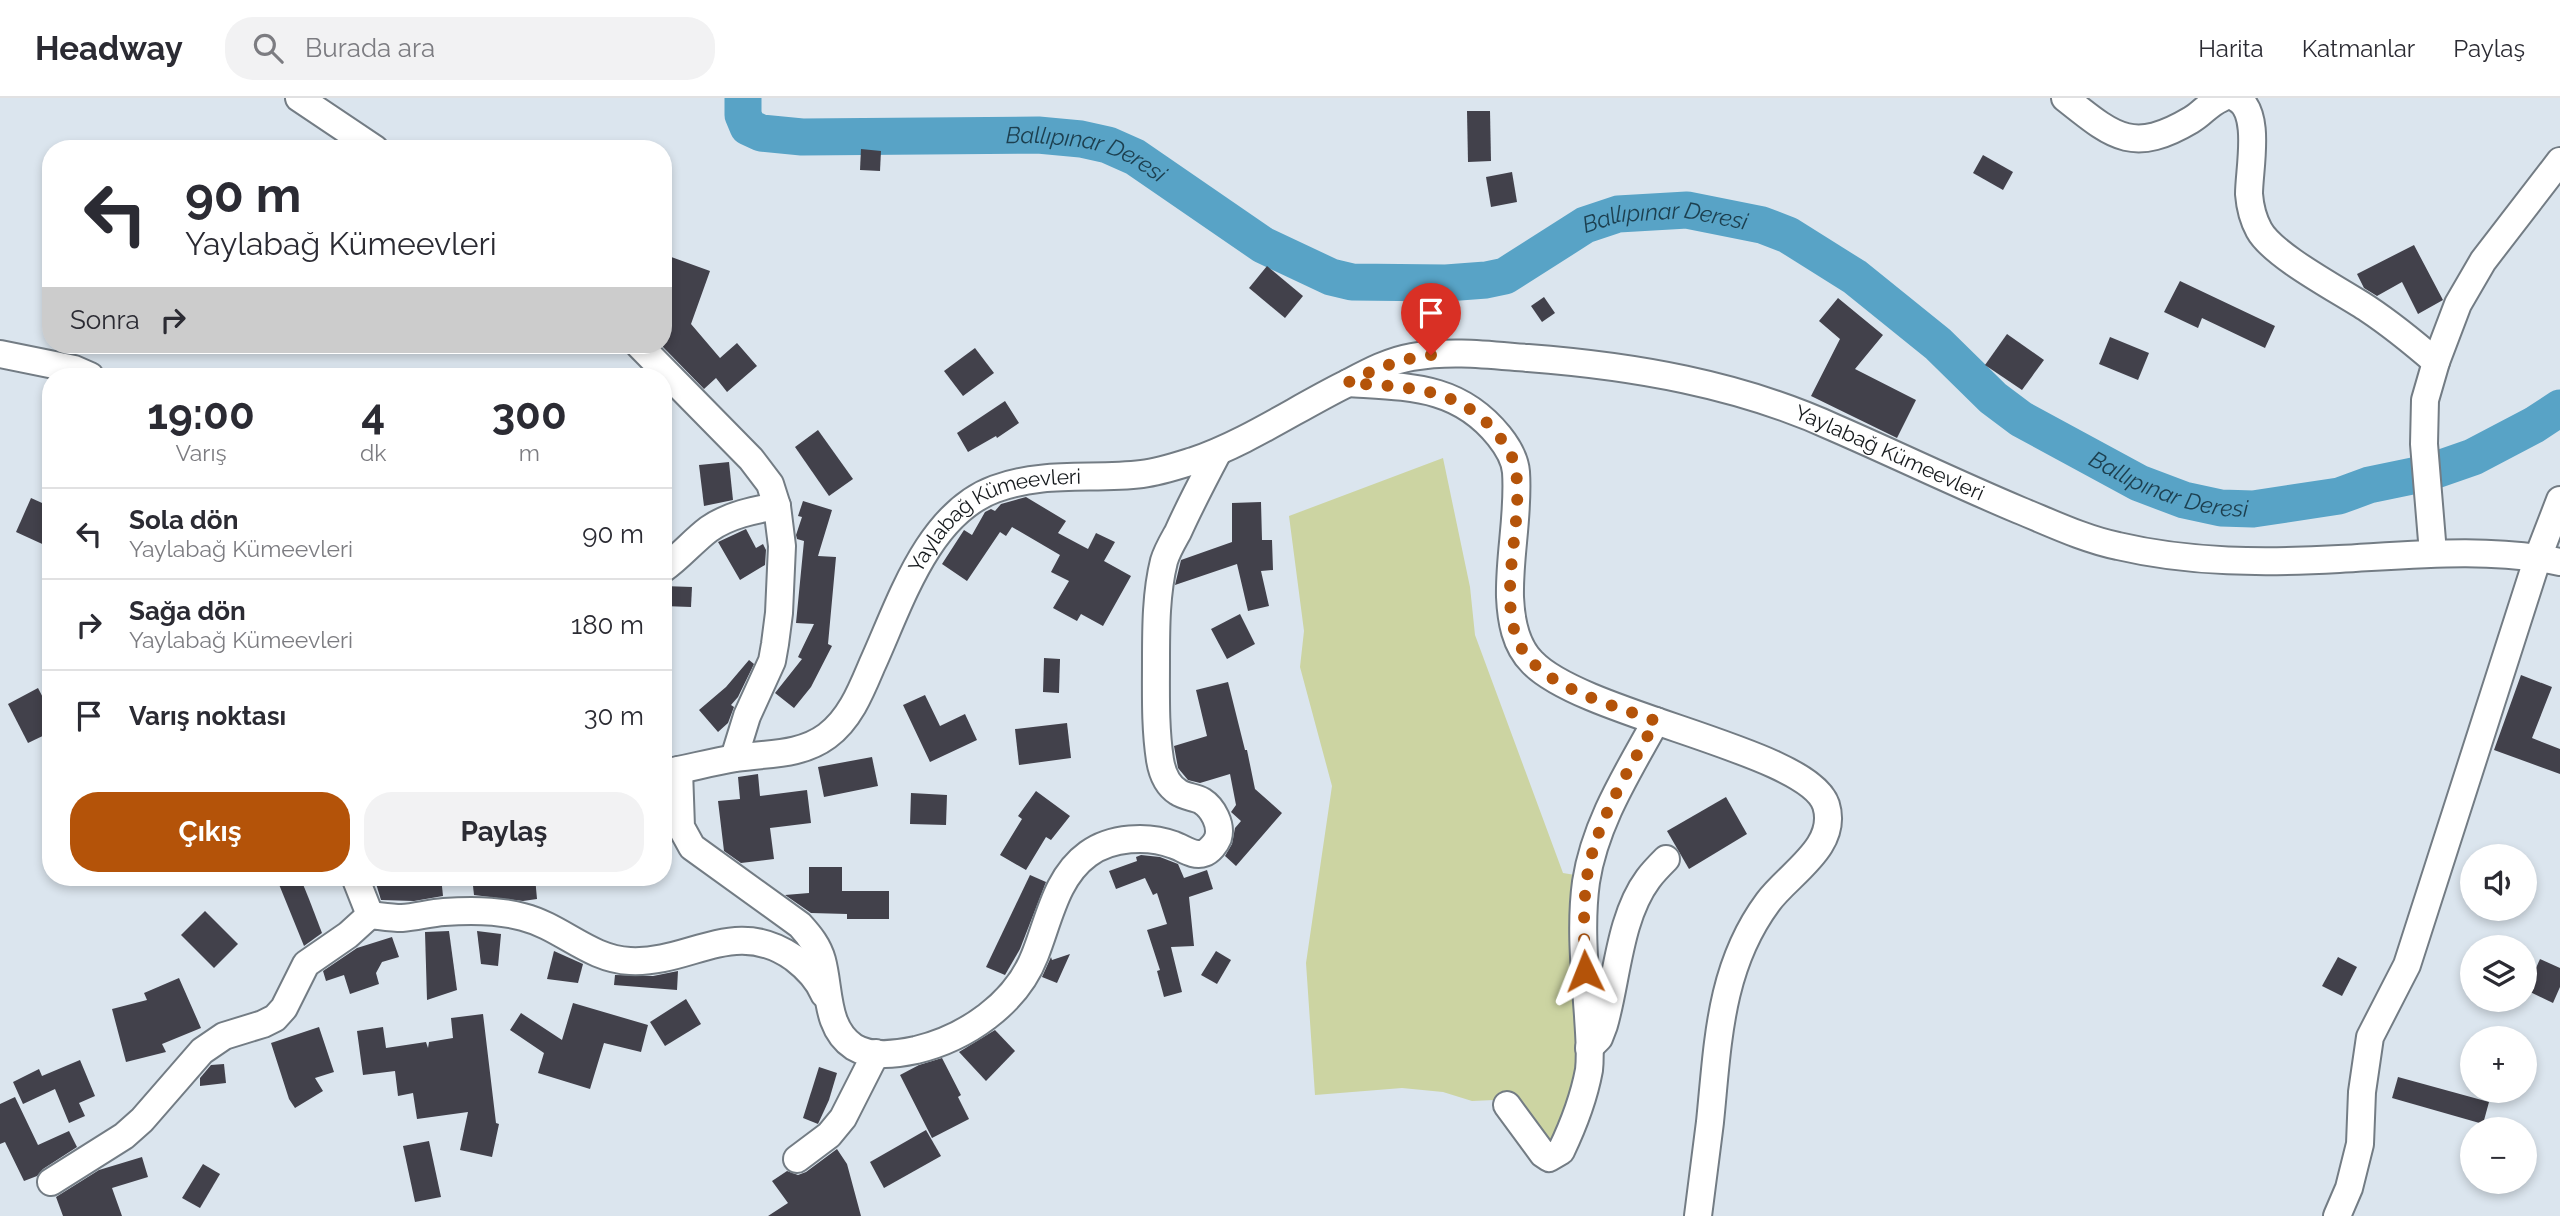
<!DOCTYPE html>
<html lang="tr">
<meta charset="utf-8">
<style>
body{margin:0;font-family:Raleway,sans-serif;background:#f2f2f3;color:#2b2b33;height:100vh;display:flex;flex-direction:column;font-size:26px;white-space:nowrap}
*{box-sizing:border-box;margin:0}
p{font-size:23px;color:#7c7c81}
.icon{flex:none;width:38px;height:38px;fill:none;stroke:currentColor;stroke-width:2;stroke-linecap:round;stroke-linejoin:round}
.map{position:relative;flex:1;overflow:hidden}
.details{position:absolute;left:42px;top:270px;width:630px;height:518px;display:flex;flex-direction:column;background:#fff;border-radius:28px;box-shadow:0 4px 10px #0003}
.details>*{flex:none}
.banner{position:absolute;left:42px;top:42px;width:630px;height:214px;border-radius:28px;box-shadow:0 4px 10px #0003;background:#fff;color:#2b2b33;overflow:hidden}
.tools{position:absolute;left:2460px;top:746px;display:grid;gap:14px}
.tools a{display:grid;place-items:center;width:77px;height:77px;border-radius:50%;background:#fff;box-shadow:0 4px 10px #0003;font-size:35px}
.pin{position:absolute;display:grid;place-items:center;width:60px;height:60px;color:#fff;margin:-72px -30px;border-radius:50% 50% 50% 0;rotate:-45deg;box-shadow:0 0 7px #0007}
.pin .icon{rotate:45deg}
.me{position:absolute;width:77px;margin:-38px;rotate:358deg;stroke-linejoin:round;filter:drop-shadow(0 0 5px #0008)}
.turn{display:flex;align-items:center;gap:24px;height:147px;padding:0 28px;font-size:32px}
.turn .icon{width:91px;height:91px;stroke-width:2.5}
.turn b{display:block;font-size:49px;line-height:60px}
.then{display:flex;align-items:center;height:66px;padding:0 28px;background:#0003;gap:14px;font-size:26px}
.eta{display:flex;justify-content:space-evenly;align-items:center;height:119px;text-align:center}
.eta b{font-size:42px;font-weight:700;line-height:49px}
.action{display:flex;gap:14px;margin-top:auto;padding:14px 28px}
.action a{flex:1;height:80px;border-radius:28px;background:#b45309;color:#fff;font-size:28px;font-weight:700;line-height:80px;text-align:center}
.action a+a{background:#f2f2f3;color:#2b2b33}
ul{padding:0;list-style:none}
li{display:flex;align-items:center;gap:21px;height:91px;padding:0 28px;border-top:2px solid #e1e1e2}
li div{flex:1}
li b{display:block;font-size:26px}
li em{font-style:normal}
header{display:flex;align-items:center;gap:42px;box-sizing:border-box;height:98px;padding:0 35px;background:#fff;border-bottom:2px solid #e1e1e2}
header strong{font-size:33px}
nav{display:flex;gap:38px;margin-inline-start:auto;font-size:24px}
.search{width:490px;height:63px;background:#f2f2f3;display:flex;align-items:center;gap:18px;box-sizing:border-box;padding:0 24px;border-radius:28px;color:#7c7c81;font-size:26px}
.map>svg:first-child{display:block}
.green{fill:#ccd4a2}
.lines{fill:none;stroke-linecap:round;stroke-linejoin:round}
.river{stroke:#58a3c6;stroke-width:37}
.building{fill:#42414b}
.minor-casing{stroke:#737c84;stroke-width:30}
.minor{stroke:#fff;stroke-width:26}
.route{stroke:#b45309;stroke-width:12;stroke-dasharray:0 21.6}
.labels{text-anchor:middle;stroke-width:7;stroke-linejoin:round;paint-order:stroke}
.street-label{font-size:21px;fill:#161a1d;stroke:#fff}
.water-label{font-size:23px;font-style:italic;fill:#1c3f4f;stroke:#fff}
</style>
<header>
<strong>Headway</strong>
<div class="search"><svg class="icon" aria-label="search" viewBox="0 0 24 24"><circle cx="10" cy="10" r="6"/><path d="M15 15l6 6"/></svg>Burada ara</div>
<nav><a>Harita</a><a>Katmanlar</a><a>Paylaş</a></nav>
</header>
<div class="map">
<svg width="2560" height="1118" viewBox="0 0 2560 1118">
<rect width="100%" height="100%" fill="#dbe5ee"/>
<path class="green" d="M1443,360L1470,489L1475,537L1563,775L1575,777L1583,969L1561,1031L1550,1044L1516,1001L1472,1003L1443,994L1402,990L1315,997L1306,865L1332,688L1300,569L1304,533L1289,418Z"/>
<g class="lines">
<path class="river" id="s1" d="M743,0V17L748,29L761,35L802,39L1038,37L1081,41L1108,47L1135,59L1263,147L1331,179L1352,184L1446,185L1486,182L1505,178L1585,127L1618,116L1687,112L1762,127L1788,137L1855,179L1938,246L1993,300L2021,321L2139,385L2184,402L2221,410L2253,411L2339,398L2369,387L2427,375L2473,359L2534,327L2560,310"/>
</g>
<g class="building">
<path d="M1467,13H1490L1491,63L1468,64Z"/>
<path d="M861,51L881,53L880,73L860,72Z"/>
<path d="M1983,57L2013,74L2003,92L1973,75Z"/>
<path d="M1512,74L1517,104L1491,109L1486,79Z"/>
<path d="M2414,147L2443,202L2418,216L2402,184L2377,198L2364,190L2357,176Z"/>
<path d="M663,156L710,173L691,226L720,260L737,245L757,268L727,294L716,280L704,291L663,249Z"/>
<path d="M1267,168L1303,198L1285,220L1249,190Z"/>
<path d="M2180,183L2275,228L2265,250L2202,220L2198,230L2164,214Z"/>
<path d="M1544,199L1555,215L1542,224L1531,208Z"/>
<path d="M1838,200L1883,237L1855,271L1916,302L1897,340L1811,298L1840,241L1819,223Z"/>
<path d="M2007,236L2044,262L2022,292L1985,267Z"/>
<path d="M2110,239L2149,255L2138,282L2099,266Z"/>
<path d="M975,250L994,275L963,298L944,273Z"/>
<path d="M1005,303L1019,325L997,340L996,338L968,354L957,335Z"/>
<path d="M818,332L853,381L829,398L795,349Z"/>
<path d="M729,364L733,402L704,408L699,367Z"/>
<path d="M1026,399L1066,423L1058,435L1088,451L1096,435L1115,444L1104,463L1131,478L1103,528L1081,516L1077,523L1053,510L1069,483L1051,474L1060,457L1012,429L1006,438L1000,434L967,483L942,466L964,432L972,437L985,414L991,411L995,413L1001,406Z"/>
<path d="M31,400L51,409V450L16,434Z"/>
<path d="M803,403L832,412L818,458L836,459L828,546L832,548L811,589L794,610L775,595L802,561L798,559L814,526L796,525L804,443L797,441L796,437L802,419L798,418Z"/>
<path d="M1261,404L1262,442H1272L1273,472L1261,473L1269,508L1248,513L1237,466L1175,487L1181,462L1232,444V405Z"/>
<path d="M746,431L756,450L763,446L766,452L765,467L740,482L718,444Z"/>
<path d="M663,488L692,489L691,509L663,508Z"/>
<path d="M1240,516L1255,546L1227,561L1211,531Z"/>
<path d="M1044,560L1060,561L1059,595L1043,594Z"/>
<path d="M749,562L754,566L738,599L731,607L734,609L728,625L718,634L699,612L726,589Z"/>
<path d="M2521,577L2552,589L2532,640L2560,651V676L2494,652Z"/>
<path d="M1228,584L1245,652H1247L1255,691L1282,715L1236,768L1225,758L1232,746L1235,730L1241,723L1231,714L1236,707L1230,676L1200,685L1188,682L1178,670L1174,648L1207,638L1196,592Z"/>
<path d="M38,590L51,615V634L28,645L8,606Z"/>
<path d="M925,597L940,628L965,616L977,642L930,664L903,607Z"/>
<path d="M1067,625L1071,660L1019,667L1015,631Z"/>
<path d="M872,659L878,688L824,699L818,669Z"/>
<path d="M758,676L760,698L807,692L811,725L770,730L774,761L741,765L724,753L718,703L740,701L738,679Z"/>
<path d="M1036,693L1070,718L1051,742L1046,739L1026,772L1000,757L1022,721L1018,718Z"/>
<path d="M911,695L947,697L946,727L910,726Z"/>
<path d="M1726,699L1747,736L1689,771L1667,733Z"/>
<path d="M1141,757L1160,759L1178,766L1184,780L1207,772L1213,791L1189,799L1194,848L1171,849L1182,894L1164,899L1157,873L1160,872L1147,832L1167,826L1157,795L1153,797L1145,780L1116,791L1109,773L1137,763L1136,759Z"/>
<path d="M809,769H842V793H889V821H847V816L811,815L785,797L809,795Z"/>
<path d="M1030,777L1046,784L1020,851L1005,877L986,869Z"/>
<path d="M276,779H300L309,801L322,835L304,848Z"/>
<path d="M374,779H441L443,798L414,803L381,802Z"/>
<path d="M472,779H535L537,801L523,803L474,797Z"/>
<path d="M205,813L238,846L214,870L181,837Z"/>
<path d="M449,833L457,892L427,902L425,834Z"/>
<path d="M477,833L501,836L498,868L481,866Z"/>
<path d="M392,839L399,859L382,864L376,875L379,886L350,896L344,877L326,883L323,873L357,850Z"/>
<path d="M554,853L583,866L578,885L547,881Z"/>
<path d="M1216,853L1231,862L1217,886L1201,877Z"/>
<path d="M1070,856L1057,885L1042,879L1051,859L1052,862Z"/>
<path d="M2338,859L2357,869L2342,898L2322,888Z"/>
<path d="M2540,861L2560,870V889L2553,905L2526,892Z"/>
<path d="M678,873L677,892L614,887L615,877L653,878Z"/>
<path d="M179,880L201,930L162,946L166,954L126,964L112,911L147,902L144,895Z"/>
<path d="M686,901L701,926L665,948L650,924Z"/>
<path d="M573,905L648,927L641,954L604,945L590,991L538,975L544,955L510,932L521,915L562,942Z"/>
<path d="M483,916L496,1025L499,1026L492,1059L460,1052L468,1014L417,1021L413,995L398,998L395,973L363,977L357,933L383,929L386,950L426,944L428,950L429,944L453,940L451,920Z"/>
<path d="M319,929L334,974L315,980L323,993L295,1010L289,1001L271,945Z"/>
<path d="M995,932L1015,953L986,983L959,954Z"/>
<path d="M942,960L961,997L958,999L969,1021L932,1040L900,977L919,967Z"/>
<path d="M80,962L95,998L79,1005L85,1018L69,1025L55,991L23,1006L13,984L39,971L42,978Z"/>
<path d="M224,966L226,985L200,988V980L211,967Z"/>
<path d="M819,969L837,975L829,1002L818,1026L803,1020Z"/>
<path d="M2398,979L2489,1004L2483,1026L2392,1000Z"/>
<path d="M15,999L38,1047L69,1033L77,1049L43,1071L37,1078L24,1083L5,1044L0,1046V1006Z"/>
<path d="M926,1032L941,1058L884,1090L870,1064Z"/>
<path d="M429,1043L441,1099L415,1104L403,1048Z"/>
<path d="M837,1051L847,1066L861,1118H768L788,1105L772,1083L787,1073L798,1077L806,1074Z"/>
<path d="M142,1059L148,1079L112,1090L122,1118H63L56,1099L99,1072Z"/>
<path d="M203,1066L220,1076L200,1110L182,1100Z"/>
</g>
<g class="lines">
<defs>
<g id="minor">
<path d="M299,0L375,51"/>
<path d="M2065,0C2113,38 2132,57 2191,22C2202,16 2209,5 2222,0"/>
<path d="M2236,0C2262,13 2249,71 2249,96C2250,109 2253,121 2259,132C2273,158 2341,193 2368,211C2392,227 2414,245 2436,264"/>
<path d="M639,247L751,361L770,386L777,408L782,448L779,515L775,546L772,563L747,618L734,660"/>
<path d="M0,256L74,271L90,278"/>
<path d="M1348,285C1408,289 1458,287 1499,338C1507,348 1515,361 1516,374C1519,416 1509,457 1510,499C1511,522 1515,547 1532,564C1583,618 1808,652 1826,707C1839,749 1788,776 1768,804C1719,870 1718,946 1710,1024C1706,1055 1702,1087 1698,1118"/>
<path d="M2433,455L2424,346L2425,302L2436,264L2458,206L2483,163L2560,63"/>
<path d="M663,471C680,459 693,443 709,431C729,417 754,412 777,408"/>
<path d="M679,672L681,729L692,749L800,827C810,838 818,848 822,862C830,891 825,930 854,949C872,960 897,956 916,952C966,940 1016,906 1035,857C1049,822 1056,779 1088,756C1111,739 1148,737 1174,747C1183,750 1194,759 1204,755C1210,753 1216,745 1218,740C1222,727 1213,710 1202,703C1195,699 1185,699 1178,694C1167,687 1162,674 1160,662C1155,629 1156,597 1156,563C1156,530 1156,495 1164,463C1167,453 1173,443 1178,434C1190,407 1204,381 1218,354"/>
<path id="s2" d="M663,675C687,671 711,664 736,660C767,655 800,658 827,638C850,621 861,593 872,567C900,506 927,416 995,391C1043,373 1093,382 1142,376C1159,374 1177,368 1193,363C1246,345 1294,312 1344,287C1365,276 1388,263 1412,259C1451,252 1489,257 1528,260C1633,268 1739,286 1835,330C1897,357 1957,386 2019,412C2051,425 2084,441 2118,448C2190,465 2265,465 2339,461C2412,457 2488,449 2560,464"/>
<path d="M355,779L370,817"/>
<path d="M1589,950L1599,940L1604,927C1617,882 1619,820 1648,781C1653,774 1660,767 1666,761"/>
<path d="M1507,1007L1543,1056L1549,1060L1561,1053C1573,1028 1584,999 1589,972C1591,954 1589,936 1588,918C1585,874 1580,828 1586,784C1595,725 1628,674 1656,623"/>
<path d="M797,1061L829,1037L843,1020L876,955"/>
<path d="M51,1084L124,1038L142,1022L202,953L224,938L263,926L275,920L284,910L306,866L348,837L370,817C380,818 391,820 402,820C416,819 430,815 444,814C470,812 498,812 523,819C562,829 589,861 630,863C691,866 734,818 794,860C807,870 818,881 824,896"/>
<path d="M2337,1118L2349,1090L2360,1046L2362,994L2370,939L2407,867L2538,459L2560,402"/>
</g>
</defs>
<use href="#minor" class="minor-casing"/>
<use href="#minor" class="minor"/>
</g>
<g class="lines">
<path class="route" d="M1431,257C1400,261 1374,271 1347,285C1403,289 1459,288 1497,336C1506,346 1514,359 1516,373C1521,414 1510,455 1510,495C1510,520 1514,546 1532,564C1561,594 1618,609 1656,623C1628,674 1593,727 1586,786C1583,815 1584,845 1585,873"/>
</g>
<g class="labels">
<g class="street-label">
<text dy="7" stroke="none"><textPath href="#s2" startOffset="1412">Yaylabağ Kümeevleri</textPath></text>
<text dy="7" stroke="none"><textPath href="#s2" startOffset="460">Yaylabağ Kümeevleri</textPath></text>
</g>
<g class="water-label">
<text dy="8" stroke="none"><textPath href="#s1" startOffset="373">Ballıpınar Deresi</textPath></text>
<text dy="8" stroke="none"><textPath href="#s1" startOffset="1004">Ballıpınar Deresi</textPath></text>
<text dy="8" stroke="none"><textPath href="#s1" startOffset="1592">Ballıpınar Deresi</textPath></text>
</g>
</g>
</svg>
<div class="tools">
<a><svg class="icon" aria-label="sound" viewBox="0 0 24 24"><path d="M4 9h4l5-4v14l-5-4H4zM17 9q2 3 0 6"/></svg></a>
<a><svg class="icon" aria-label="layers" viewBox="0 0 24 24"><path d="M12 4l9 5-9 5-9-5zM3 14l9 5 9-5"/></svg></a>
<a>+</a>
<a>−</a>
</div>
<div class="pin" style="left:1431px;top:257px;background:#d93025"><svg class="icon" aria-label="arrive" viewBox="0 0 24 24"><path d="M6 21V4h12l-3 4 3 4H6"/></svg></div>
<svg class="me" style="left:1585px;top:873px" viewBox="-20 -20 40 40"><path d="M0-17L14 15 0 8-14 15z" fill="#b45309" stroke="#fff" stroke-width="4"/></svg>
<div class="banner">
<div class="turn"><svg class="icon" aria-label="left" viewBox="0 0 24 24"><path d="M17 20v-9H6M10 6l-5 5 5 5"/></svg><div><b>90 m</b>Yaylabağ Kümeevleri</div></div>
<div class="then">Sonra<svg class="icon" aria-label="right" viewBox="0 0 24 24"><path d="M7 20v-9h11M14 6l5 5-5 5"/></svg></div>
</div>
<section class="details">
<div class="eta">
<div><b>19:00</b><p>Varış</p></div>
<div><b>4</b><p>dk</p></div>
<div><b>300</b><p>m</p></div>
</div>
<ul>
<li><svg class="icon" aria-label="left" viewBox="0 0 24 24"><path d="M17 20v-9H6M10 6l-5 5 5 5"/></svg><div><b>Sola dön</b><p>Yaylabağ Kümeevleri</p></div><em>90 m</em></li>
<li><svg class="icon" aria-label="right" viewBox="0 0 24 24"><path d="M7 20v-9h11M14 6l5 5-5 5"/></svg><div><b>Sağa dön</b><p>Yaylabağ Kümeevleri</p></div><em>180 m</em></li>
<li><svg class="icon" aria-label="arrive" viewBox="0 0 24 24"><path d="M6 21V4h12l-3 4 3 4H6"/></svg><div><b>Varış noktası</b></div><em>30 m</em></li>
</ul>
<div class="action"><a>Çıkış</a><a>Paylaş</a></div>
</section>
</div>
